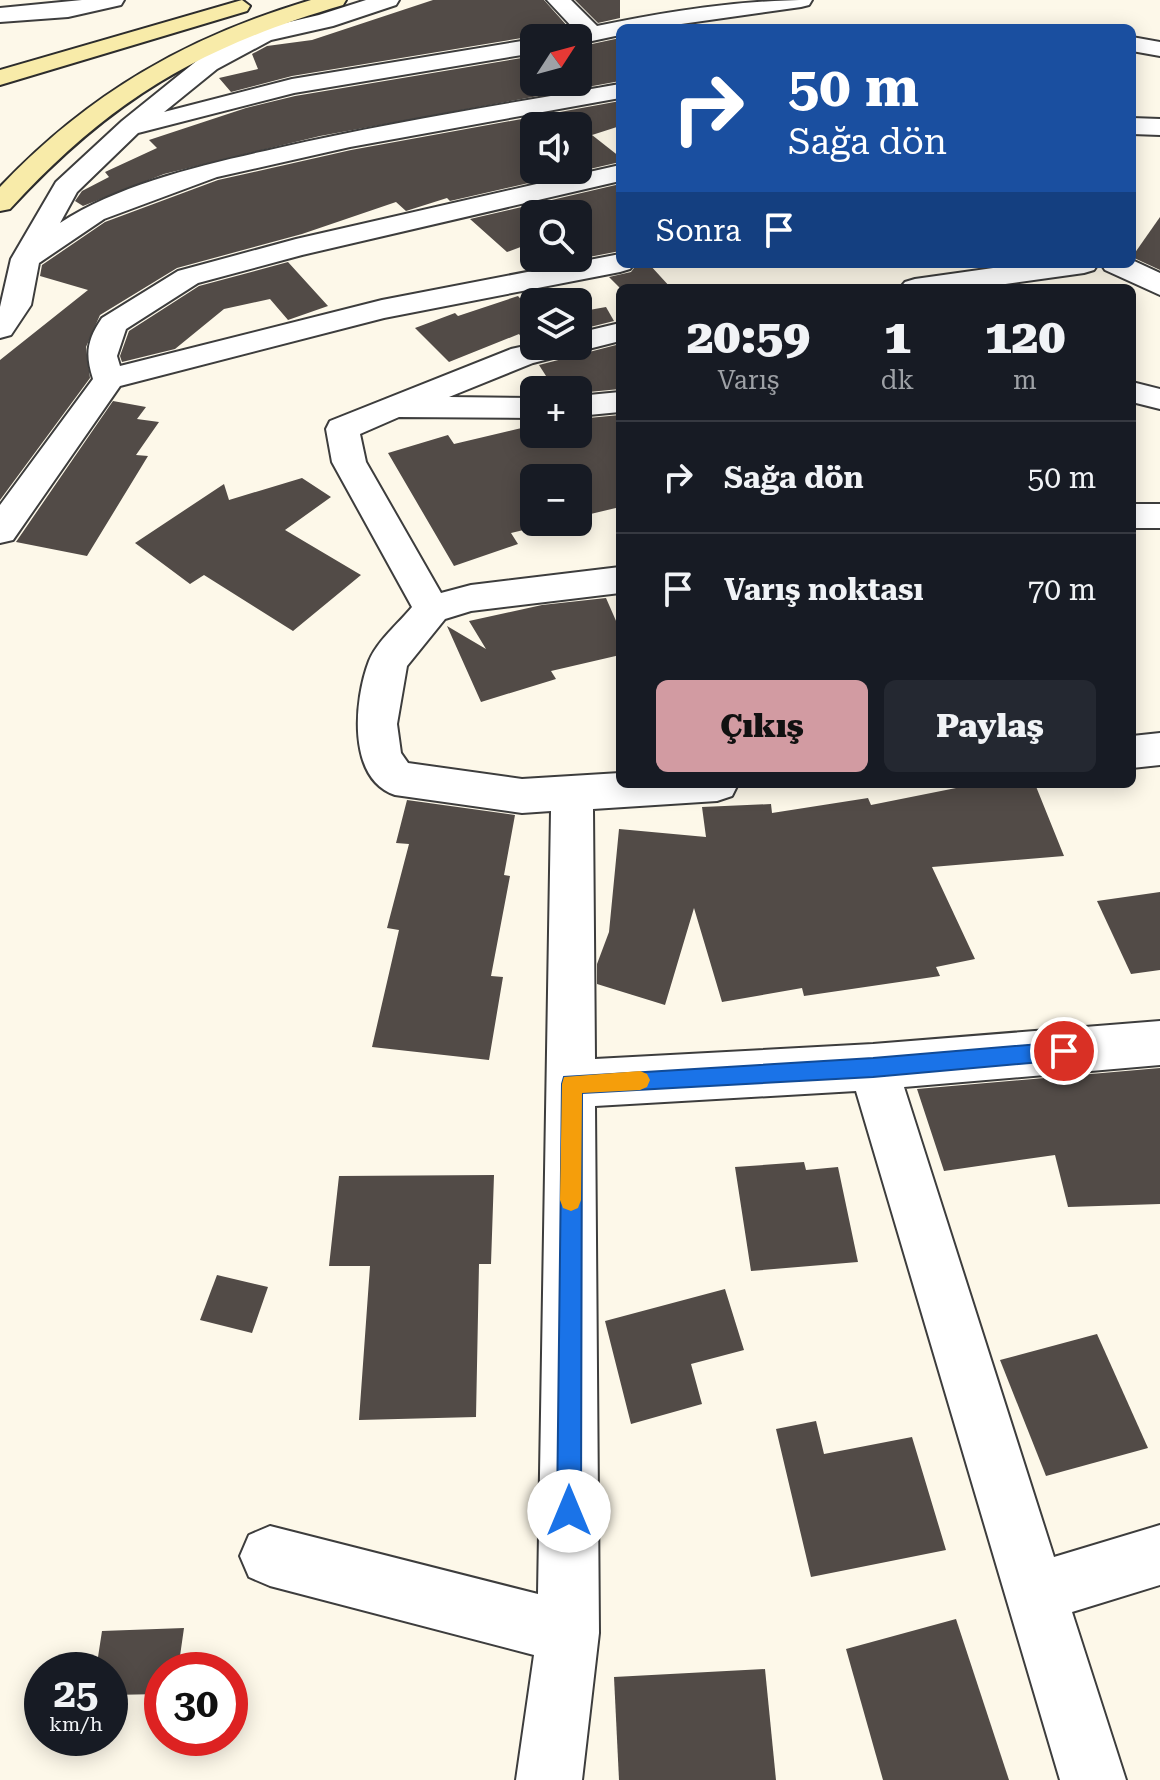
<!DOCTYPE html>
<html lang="tr">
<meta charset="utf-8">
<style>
body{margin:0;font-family:"Roboto Serif",serif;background:#242831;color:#f1f3f6;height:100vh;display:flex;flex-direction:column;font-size:30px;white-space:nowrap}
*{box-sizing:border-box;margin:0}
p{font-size:26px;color:#9ea1a6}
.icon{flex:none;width:44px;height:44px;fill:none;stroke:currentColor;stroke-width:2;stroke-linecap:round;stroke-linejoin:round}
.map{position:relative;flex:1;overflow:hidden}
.panel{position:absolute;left:616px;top:284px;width:520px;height:504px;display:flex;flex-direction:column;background:#171b24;border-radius:12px;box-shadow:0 4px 20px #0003}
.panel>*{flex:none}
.hud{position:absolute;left:616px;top:24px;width:520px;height:244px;border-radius:12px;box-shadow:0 4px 20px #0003;background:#1a4fa0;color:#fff;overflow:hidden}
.needle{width:52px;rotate:54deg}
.tools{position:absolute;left:520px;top:24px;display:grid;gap:16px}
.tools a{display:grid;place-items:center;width:72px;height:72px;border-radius:12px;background:#171b24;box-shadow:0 4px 20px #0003;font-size:40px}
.speed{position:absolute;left:24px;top:1652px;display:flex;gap:16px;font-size:40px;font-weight:700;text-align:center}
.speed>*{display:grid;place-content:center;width:104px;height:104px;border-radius:50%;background:#171b24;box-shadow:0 4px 20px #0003;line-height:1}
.speed small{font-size:20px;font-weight:400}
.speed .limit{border:12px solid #d22;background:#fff;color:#111}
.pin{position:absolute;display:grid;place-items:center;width:68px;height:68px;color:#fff;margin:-34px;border:4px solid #fff;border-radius:50%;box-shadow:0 2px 8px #0007}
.me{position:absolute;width:88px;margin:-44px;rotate:0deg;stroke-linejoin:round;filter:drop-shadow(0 0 6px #0008)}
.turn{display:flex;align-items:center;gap:28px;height:168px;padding:0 40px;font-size:36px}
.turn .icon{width:104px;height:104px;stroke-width:2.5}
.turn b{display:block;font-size:56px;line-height:68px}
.then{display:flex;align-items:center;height:76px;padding:0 40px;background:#0003;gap:16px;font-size:30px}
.eta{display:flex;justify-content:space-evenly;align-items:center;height:136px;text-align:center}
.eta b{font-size:48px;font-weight:800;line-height:56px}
.primary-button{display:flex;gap:16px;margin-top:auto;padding:16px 40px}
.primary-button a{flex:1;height:92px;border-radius:12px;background:#d29ba2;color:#111;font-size:32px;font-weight:800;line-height:92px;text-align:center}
.primary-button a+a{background:#242831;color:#f1f3f6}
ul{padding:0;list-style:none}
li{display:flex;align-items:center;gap:24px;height:112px;padding:0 40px;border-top:2px solid #363941}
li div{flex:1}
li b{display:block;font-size:30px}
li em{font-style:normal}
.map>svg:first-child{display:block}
.building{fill:#524b47;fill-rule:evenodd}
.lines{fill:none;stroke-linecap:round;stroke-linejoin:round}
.minor-casing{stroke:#3d3d3d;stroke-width:4}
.secondary-casing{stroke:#2c2c2c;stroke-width:4}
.minor{fill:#fff;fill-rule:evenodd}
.secondary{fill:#f8eba9;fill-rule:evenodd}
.route{fill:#1a73e8;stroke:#114b97;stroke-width:2}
.slow{fill:#f59e0b}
</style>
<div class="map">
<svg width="1160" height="1780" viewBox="0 0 1160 1780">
<rect width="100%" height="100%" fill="#fdf8e9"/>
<g class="building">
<path d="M433,0H544L569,28L562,31L557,38L534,36L292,76L231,92L219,78L258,69L252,54L267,46L312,40Z"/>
<path d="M575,0H620V18L598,23Z"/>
<path d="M620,38V81L320,136L164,174L83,206L75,201L82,191L109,177L105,172L157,148L149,140L246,108L295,96L534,56V82H578V47Z"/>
<path d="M620,101V126L592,135L620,157V162L450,201L447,198L406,211L396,202L302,234L177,268L100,315L86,347L90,378L0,500V360L88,290L40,276L42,265L105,222L218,180L351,150ZM534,126H578V170H534Z"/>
<path d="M620,184V251L589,257L578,245V214H534V242L507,252L470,219Z"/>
<path d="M1160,217V270L1132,257Z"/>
<path d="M288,262L328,306L288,320L270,299L224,309L175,349L122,362L120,356L129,331L199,286Z"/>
<path d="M637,264H649L671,288H620L609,277L631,272Z"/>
<path d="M518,296L534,314V341L525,343L519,334L449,362L415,328L455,313L458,316Z"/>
<path d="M606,307L614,321L578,330V312Z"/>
<path d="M620,344V389L578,393V390H555L539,365Z"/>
<path d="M113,401L146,407L137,419L159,422L136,455L148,456L87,556L16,542Z"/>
<path d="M620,415V507L578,517V478H534V522H557L511,533L518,544L454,566L388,453L448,435L454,444L534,425V434H578V419Z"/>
<path d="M302,478L331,497L285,530L361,575L293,631L204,575L190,584L135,543L224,484L229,500Z"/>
<path d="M606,598L620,630V655L551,671L556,679L481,702L447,626L486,649L469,621L542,605Z"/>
<path d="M1003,784H1035L1064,856L932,867L975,959L936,967L940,976L804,996L802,988L722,1002L694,908L665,1005L597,984V964L609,932L619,829L706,837L702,807L771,804L772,813L868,798L871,805L961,787Z"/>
<path d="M407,800L515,815L504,875L510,876L491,976L503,977L489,1060L372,1047L399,930L387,928L409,844L396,843Z"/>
<path d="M1160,892V970L1131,974L1097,901Z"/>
<path d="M1160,1068V1204L1068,1207L1055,1155L944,1171L917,1089Z"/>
<path d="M804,1162L806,1170L838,1167L858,1262L751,1271L735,1167Z"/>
<path d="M494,1175L491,1264H479L476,1417L359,1420L370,1266H329L339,1176Z"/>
<path d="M217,1275L268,1287L252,1333L200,1320Z"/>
<path d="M725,1289L744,1350L691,1364L702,1404L631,1424L605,1321Z"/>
<path d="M1097,1334L1148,1448L1046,1476L1000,1360Z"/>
<path d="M816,1421L824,1454L912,1437L946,1550L811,1577L776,1429Z"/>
<path d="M956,1619L1009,1780H883L846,1649Z"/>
<path d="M184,1628L178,1670H162V1694L110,1695V1670H96L102,1631Z"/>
<path d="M765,1669L776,1780H619L614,1677Z"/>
</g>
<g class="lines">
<defs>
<g id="minor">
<path d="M82,0H124L121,5L68,17L0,22V8Z"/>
<path d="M366,0H399L396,5L333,26L271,40L217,69L164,112L292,79L534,39V53L294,93L138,133L77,192L60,223C121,183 206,164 278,148C391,122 506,104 620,84V98L350,147L217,177L104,219L39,263L31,305L11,335L0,338V307L11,259L56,182L122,121L199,59L255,30L319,15Z"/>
<path d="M547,0H571L597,26C669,11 739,0 812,0L809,5L801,7L653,28H620V35L578,44V38H560L564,33L575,30Z"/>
<path d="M1132,37L1160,42V56L1132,51Z"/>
<path d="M1132,118L1160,119V135L1132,134Z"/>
<path d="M620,165V181L302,255L198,283L126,329L117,356L120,366L382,300L620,254V264H634L630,269L620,272L384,318L120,386L13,540L0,543V505L93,379C85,354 87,340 102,318L178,271L296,239Z"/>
<path d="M1132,260L1160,273V295L1105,270L1101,264H1132Z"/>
<path d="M1022,264H1098L1094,270L1084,273L977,288H900L905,282L915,279Z"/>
<path d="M620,323V341L533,363L449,397L534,398V418L399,417L360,434L366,462L441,593L471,585L620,567V593L471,611L445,619L407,666L397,724L401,753L408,763L522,779L620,773V784H738L732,796L717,801L593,809L595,1059L873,1044L1160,1021V1065L904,1087L1054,1557L1160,1525V1585L1072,1612L1126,1780H1060L856,1091L595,1106L599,1633L582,1780H516L534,1655L270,1586L249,1577L240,1556L249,1535L270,1526L538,1594L551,811L522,813L395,795C347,779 354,700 369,661C377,641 399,623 412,607L332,462L326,429L330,421L511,349L534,344V346H578V333Z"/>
<path d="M1132,382L1160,389V409L1132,402Z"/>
<path d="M620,392V412L578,416V396Z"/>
<rect x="1132" y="504" width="28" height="24"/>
<path d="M1160,733V765L1132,768V736Z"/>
</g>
<g id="secondary">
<path d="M242,0L250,6L247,11L0,85V70Z"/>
<path d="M311,0H346L343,5C200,47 111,99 10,209L0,211V187C89,93 187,37 311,0Z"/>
</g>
</defs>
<use href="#minor" class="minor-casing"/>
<use href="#secondary" class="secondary-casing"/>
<use href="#minor" class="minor"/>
<use href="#secondary" class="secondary"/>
</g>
<path class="route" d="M1064,1042L1071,1044L1074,1051L1071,1058L1064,1060L873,1077L582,1093L581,1511L577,1520L569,1523L560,1520L557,1511L562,1084L564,1077L873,1058Z"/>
<path class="slow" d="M640,1071L647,1074L650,1080L647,1087L640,1090L582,1093L581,1200L578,1208L571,1211L563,1208L560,1200L562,1084L564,1077Z"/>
</svg>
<div class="tools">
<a><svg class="needle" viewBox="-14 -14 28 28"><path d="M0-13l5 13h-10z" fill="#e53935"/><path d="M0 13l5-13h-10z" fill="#9ea1a6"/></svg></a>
<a><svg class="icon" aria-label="sound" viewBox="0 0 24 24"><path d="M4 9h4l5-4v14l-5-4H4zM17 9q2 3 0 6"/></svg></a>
<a><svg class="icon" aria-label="search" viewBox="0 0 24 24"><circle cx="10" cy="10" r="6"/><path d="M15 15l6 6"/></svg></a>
<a><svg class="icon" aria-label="layers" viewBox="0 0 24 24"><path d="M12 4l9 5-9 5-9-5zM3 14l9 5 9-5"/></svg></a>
<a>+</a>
<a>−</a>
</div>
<div class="speed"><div>25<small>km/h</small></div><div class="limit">30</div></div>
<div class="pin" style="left:1064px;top:1051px;background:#d93025"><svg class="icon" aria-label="arrive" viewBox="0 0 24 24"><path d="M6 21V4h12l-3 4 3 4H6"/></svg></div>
<svg class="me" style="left:569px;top:1511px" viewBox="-20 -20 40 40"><circle r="19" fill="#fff"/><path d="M0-13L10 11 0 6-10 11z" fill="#1a73e8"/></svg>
<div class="hud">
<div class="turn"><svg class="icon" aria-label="right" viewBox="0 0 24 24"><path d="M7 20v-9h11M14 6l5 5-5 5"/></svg><div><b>50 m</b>Sağa dön</div></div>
<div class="then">Sonra<svg class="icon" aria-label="arrive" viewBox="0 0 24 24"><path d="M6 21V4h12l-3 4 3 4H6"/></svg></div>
</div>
<section class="panel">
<div class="eta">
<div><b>20:59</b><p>Varış</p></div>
<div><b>1</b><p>dk</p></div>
<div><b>120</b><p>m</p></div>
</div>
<ul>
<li><svg class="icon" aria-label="right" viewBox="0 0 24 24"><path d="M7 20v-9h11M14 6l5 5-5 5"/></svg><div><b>Sağa dön</b></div><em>50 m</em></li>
<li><svg class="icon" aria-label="arrive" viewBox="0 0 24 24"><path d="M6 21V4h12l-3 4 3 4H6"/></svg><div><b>Varış noktası</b></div><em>70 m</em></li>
</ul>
<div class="primary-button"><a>Çıkış</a><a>Paylaş</a></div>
</section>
</div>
